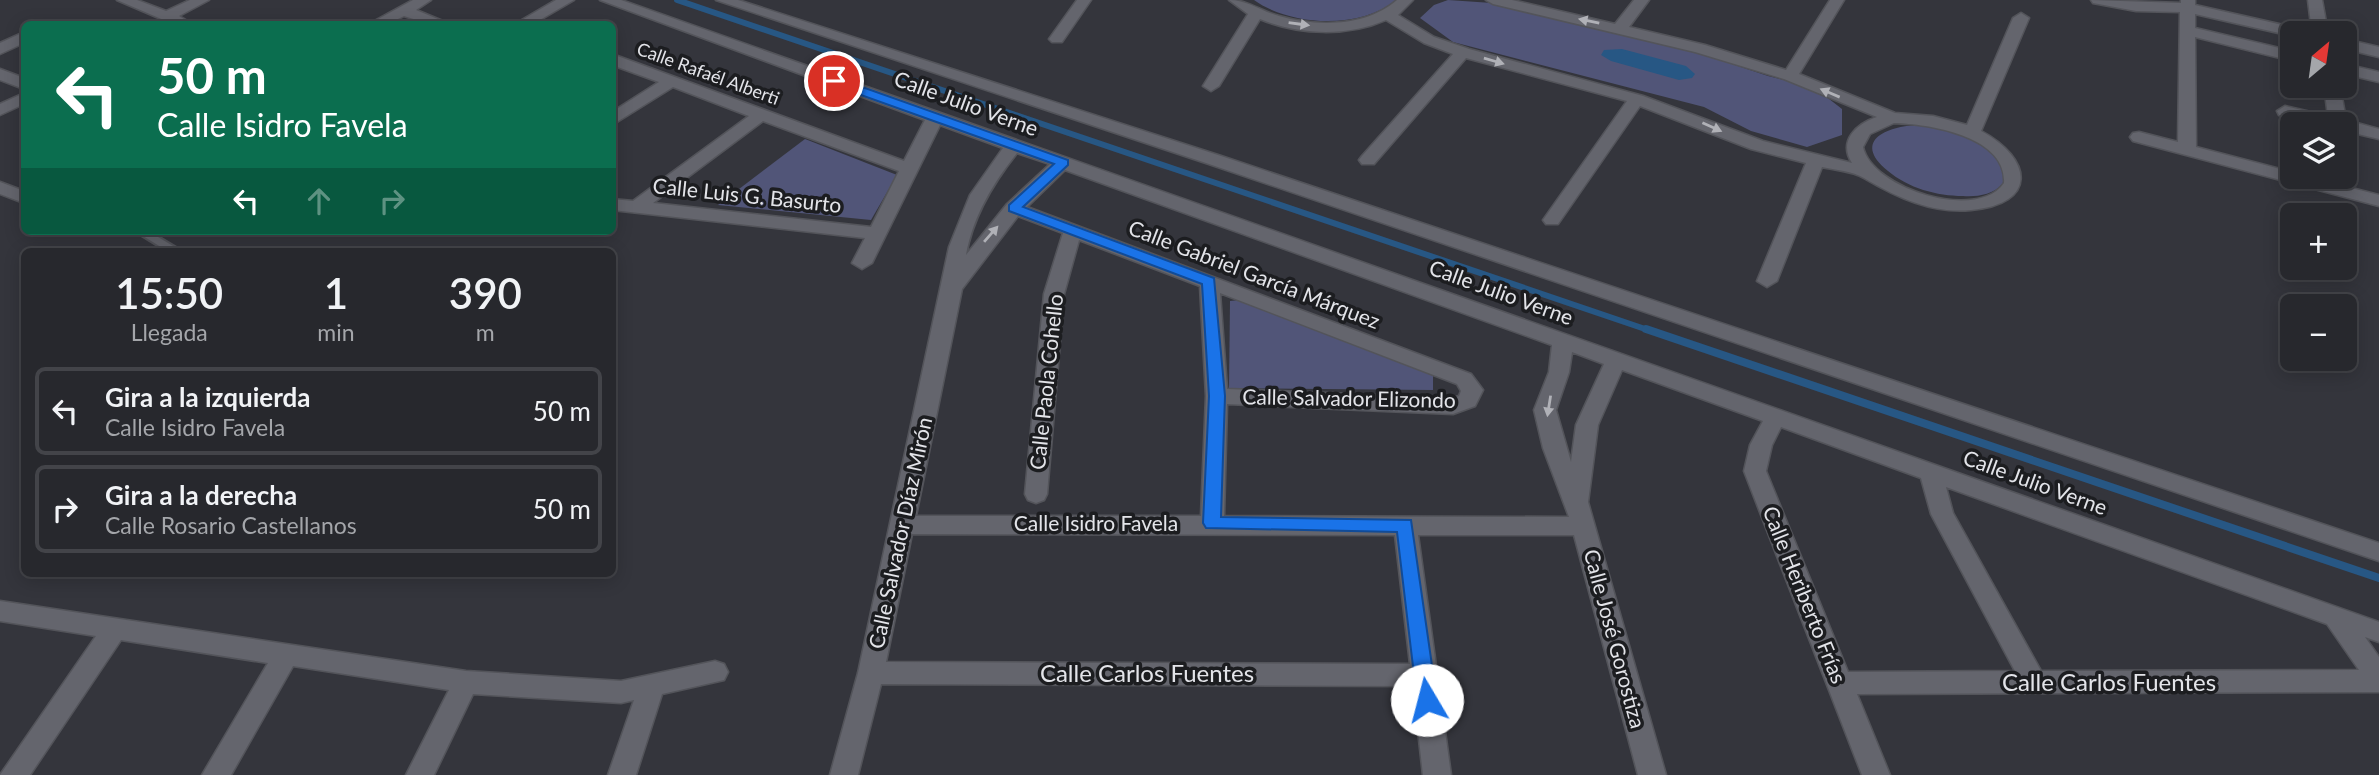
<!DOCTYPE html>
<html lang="es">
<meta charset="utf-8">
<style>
body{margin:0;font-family:Lato,sans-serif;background:#333439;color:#f1f3f6;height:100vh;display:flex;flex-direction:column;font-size:26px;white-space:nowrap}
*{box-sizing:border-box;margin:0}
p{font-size:23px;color:#a4a6aa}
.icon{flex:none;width:38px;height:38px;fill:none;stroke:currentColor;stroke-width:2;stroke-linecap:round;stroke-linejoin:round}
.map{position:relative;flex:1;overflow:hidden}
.sheet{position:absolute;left:21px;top:248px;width:595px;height:329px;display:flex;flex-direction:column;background:#27282d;border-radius:10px;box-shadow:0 4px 18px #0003,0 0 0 2px #434449}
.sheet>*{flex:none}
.guide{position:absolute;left:21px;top:21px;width:595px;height:214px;border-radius:10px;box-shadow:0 4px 18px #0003,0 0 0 2px #434449;background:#0b6e4f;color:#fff;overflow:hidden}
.needle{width:46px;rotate:29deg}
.buttons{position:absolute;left:2280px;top:21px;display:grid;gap:14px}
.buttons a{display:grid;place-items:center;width:77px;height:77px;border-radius:10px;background:#27282d;box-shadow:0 4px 18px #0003,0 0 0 2px #434449;font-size:35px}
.pin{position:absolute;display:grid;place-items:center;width:60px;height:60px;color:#fff;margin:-30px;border:4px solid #fff;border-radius:50%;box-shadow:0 2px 7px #0007}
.me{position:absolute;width:77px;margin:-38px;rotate:352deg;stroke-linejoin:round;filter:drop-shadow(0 0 5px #0008)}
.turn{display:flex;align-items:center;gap:24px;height:147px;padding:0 21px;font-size:32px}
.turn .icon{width:91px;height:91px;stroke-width:2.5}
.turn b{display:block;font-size:49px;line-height:60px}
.lanes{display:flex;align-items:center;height:66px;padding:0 21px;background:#0003;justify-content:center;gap:35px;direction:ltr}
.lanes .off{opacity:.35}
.eta{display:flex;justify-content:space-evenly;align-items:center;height:119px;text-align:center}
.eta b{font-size:42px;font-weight:600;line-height:49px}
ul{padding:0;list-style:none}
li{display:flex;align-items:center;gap:21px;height:88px;margin:0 14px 10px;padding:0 7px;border:4px solid #434449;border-radius:10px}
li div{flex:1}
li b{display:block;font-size:26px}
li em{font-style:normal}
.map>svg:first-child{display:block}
.green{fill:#515578}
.water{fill:#275784}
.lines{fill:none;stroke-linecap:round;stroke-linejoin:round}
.stream-far1{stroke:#275784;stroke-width:6}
.stream{stroke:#275784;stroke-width:8}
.service-casing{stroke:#53545a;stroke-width:4}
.minor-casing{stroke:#53545a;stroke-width:3}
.service{fill:#64656d;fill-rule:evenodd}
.minor{fill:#64656d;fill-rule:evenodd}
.oneway{fill:#b0b1b7}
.route{fill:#1a73e8;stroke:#114b97;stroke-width:2}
.labels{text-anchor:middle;stroke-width:7;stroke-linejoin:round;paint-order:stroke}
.far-street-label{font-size:18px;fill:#e3e4e9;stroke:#1c1d20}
.street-label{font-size:21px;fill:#e3e4e9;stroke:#1c1d20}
.near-street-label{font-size:24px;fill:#e3e4e9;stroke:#1c1d20}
</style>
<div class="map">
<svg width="2379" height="775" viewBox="0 0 2379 775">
<rect width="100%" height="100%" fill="#34353c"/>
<g class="green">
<path d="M1254,0H1396C1360,30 1290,26 1254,0Z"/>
<path d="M1448,0L1492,3L1669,43L1768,76L1815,88L1842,109V135L1807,147L1751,131L1704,107L1453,42L1420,18L1434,5Z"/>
<path d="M1924,125C1942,128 2028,152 2002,184C1993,195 1976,197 1963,196C1937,196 1908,188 1888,171C1848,138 1894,124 1924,125Z"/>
<path d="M805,139L897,175L871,220L718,205Z"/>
<path d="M1240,300L1433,372V390L1229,388L1230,301Z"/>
</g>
<path class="water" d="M1622,49L1686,66L1695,74L1692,78L1679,80L1611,61L1601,55L1604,50Z"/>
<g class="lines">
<path class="stream-far1" d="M677,0L1651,331"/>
<path class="stream" d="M1646,329L2379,578"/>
<defs>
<path id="service" d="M135,231H148L183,252H169Z"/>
<g id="minor">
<path d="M117,0H137L166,11L190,0H209L179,16L192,24H173Z"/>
<path d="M413,0H431L416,10L450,24H429L404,16L388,24H369Z"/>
<path d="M556,0H574L533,24H515Z"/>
<path d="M600,0H621L2379,622V642L2365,637L2379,657V692L1857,694L1890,775H1862L1744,471L1750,445L1763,421L1622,370L1598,425L1588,502L1666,775H1638L1574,535H1418L1451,775H1423L1413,686L881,684L858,775H830L858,673L949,247L970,195L1003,148L940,125L872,263L862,269L852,263L865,238L612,210V199L633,201L749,116L673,87L612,125V112L659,82L612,65V54L904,161L925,120ZM763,121L899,171L871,227L653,203ZM1017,153L1050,164L1007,204L966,255C973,216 993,183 1017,153ZM1065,170L1552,345L1549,372L1534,410L1543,448L1569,517L1224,516L1227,404L1453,414L1475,406L1483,390L1471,374L1027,207ZM1018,216L1063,233L1044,294L1025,494L1028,500L1036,503L1044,500L1047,494L1064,294L1079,240L1200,286L1206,396L1201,516H916L962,289ZM1220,293L1457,384L1461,391L1459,396L1452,398L1227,389ZM1572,352L1604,364L1576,425L1571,462L1556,410L1569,372ZM1781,427L1921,478L1931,514L2015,671L1848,672L1766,471L1772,445ZM1946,487L2327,624L2359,670L2041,671L1953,513ZM912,534L1395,535L1410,664L886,662Z"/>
<path d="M716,0H738L1221,156L2379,543V561L1209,164Z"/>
<path d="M1077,0H1091L1062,42H1052L1049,39Z"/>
<path d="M1229,0C1248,0 1260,11 1279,16C1317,27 1366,27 1397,0H1413L1398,15L1434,37L1469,49L1643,96L1763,141L1852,163C1838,141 1856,124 1877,117L1784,79L1695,52L1493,4L1486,0H1512L1615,24L1634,0H1649L1629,27L1705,45L1786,70L1830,0H1844L1799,74L1895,113L1933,116L1967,125L2013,18L2021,13L2029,18L1981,131C2033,159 2038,204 1971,210C1932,214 1896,197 1864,178C1853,171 1835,170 1822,167L1777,281L1767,287L1757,281L1806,163L1751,149L1640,106L1558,224H1546L1543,220L1627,101L1466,58L1374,164H1362L1359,160L1362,156L1453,54L1424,43L1386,20C1348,37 1298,35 1260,19L1219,86L1211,91L1203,86L1248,14ZM1894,123C1929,124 2007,136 2004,183C1978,222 1872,189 1863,147L1870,134Z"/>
<path d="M2091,0L2181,3V0H2195V5L2305,30L2308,33H2292V36L2195,14V28L2292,51V61L2195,37L2196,147L2292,172V177H2309L2379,195V206L2133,141L2130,137L2133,133L2139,132L2178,142L2180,12L2136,11L2093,3Z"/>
<path d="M2308,0H2322L2328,33H2312Z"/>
<path d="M24,32V43L0,54V43Z"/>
<path d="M2345,39L2379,47V57L2345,49Z"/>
<path d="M2345,64L2379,72V82L2345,74Z"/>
<path d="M0,69L24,78V89L0,80Z"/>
<path d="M2324,86H2340L2346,120L2379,129V139L2345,131V124H2320L2279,115L2277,111L2285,106L2328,116Z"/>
<path d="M24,93V104L0,115V104Z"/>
<path d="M0,182L24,191V203L0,194Z"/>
<path d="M0,601L466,671L621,681L715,661L724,664L728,672L724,680L662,694L636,775H608L634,700L621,703L473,694L434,775H406L449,690L293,666L231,775H202L268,663L121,640L30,775H0L96,636L0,621Z"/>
</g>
</defs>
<use href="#service" class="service-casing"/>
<use href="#minor" class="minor-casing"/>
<use href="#service" class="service"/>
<use href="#minor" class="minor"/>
</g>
<defs><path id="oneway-solid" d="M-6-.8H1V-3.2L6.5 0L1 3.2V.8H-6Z" transform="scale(1.75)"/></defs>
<g class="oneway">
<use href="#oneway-solid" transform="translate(1589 21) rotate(-168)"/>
<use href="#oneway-solid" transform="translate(1299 24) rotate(8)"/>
<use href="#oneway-solid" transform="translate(1494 61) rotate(16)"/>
<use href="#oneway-solid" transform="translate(1830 93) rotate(-157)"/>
<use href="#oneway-solid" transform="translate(1712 127) rotate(24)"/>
<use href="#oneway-solid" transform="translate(991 234) rotate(-49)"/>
<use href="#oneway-solid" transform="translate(1549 406) rotate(99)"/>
</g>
<path class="route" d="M834,77L1068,160V165L1023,207L1214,278L1225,396L1221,517L1411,520L1437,700L1434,706L1427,708L1420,706L1417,700L1397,532L1206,528L1203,523L1209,396L1202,284L1009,211V205L1054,164L830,84V78Z"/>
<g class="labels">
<g class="far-street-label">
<text transform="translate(708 74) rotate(20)" y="6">Calle Rafaél Alberti</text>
</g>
<g class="street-label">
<text transform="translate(966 104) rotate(20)" y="7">Calle Julio Verne</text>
<text transform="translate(747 196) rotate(6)" y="7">Calle Luis G. Basurto</text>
<text transform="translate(1254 275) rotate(21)" y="7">Calle Gabriel García Márquez</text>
<text transform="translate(1501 293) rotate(20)" y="7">Calle Julio Verne</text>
<text transform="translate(1047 382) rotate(-84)" y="7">Calle Paola Cohello</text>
<text transform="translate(1349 399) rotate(1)" y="7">Calle Salvador Elizondo</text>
<text transform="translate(2035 483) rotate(20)" y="7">Calle Julio Verne</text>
<text x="1096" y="531">Calle Isidro Favela</text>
<text transform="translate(901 533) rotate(-78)" y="7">Calle Salvador Díaz Mirón</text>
<text transform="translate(1804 595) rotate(68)" y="7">Calle Heriberto Frías</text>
<text transform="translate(1614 639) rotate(75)" y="7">Calle José Gorostiza</text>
</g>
<g class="near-street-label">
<text x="1147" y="682">Calle Carlos Fuentes</text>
<text x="2109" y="691">Calle Carlos Fuentes</text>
</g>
</g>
</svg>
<div class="buttons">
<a><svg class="needle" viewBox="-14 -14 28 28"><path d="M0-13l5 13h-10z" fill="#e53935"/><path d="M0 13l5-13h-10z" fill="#a4a6aa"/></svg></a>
<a><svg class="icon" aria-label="layers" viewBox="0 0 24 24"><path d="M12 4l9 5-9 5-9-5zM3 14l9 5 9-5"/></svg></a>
<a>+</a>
<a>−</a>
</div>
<div class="pin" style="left:834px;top:81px;background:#d93025"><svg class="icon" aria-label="arrive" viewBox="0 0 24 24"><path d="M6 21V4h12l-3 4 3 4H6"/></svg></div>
<svg class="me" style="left:1427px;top:700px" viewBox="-20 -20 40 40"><circle r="19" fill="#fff"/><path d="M0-13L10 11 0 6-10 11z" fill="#1a73e8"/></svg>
<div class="guide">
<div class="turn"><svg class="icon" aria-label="left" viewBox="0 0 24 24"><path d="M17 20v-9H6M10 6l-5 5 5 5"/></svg><div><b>50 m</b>Calle Isidro Favela</div></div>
<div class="lanes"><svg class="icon" aria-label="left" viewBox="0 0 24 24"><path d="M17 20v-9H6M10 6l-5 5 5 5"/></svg><svg class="icon off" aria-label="ahead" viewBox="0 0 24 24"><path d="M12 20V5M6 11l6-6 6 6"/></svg><svg class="icon off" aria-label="right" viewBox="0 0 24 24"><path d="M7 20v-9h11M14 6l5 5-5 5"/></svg></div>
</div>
<section class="sheet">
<div class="eta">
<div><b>15:50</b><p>Llegada</p></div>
<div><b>1</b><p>min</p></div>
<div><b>390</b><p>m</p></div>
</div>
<ul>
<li><svg class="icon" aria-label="left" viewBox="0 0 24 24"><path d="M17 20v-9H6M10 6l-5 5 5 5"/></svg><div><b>Gira a la izquierda</b><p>Calle Isidro Favela</p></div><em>50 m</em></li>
<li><svg class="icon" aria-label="right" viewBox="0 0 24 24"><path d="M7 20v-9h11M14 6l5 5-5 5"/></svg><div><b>Gira a la derecha</b><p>Calle Rosario Castellanos</p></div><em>50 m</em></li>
</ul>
</section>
</div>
